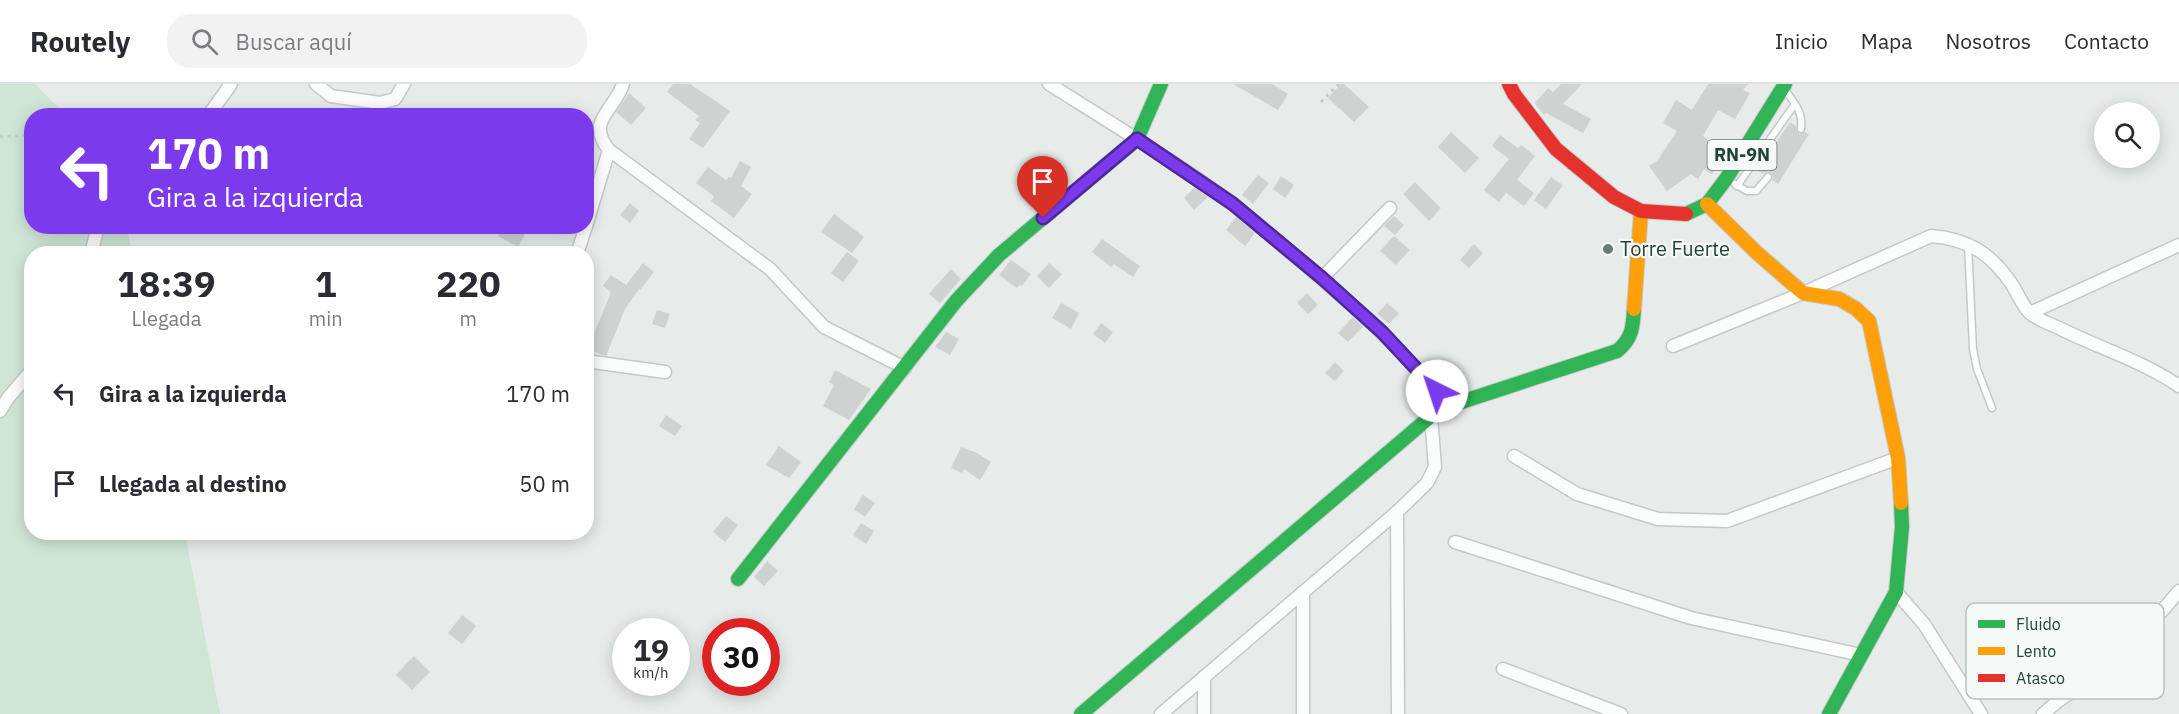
<!DOCTYPE html>
<html lang="es">
<meta charset="utf-8">
<style>
body{margin:0;font-family:"IBM Plex Sans",sans-serif;background:#f2f2f3;color:#2b2b33;height:100vh;display:flex;flex-direction:column;font-size:22px;white-space:nowrap}
*{box-sizing:border-box;margin:0}
p{font-size:20px;color:#7c7c81}
.icon{flex:none;width:33px;height:33px;fill:none;stroke:currentColor;stroke-width:2;stroke-linecap:round;stroke-linejoin:round}
.map{position:relative;flex:1;overflow:hidden}
.drawer{position:absolute;left:24px;top:162px;width:570px;height:294px;display:flex;flex-direction:column;background:#fff;border-radius:24px;box-shadow:0 3px 15px #0003}
.drawer>*{flex:none}
.banner{position:absolute;left:24px;top:24px;width:570px;height:126px;border-radius:24px;box-shadow:0 3px 15px #0003;background:#7c3aed;color:#fff;overflow:hidden}
.fabs{position:absolute;left:2094px;top:18px;display:grid;gap:12px}
.fabs a{display:grid;place-items:center;width:66px;height:66px;border-radius:50%;background:#fff;box-shadow:0 3px 15px #0003;font-size:30px}
.speed{position:absolute;left:612px;top:534px;display:flex;gap:12px;font-size:30px;font-weight:700;text-align:center}
.speed>*{display:grid;place-content:center;width:78px;height:78px;border-radius:50%;background:#fff;box-shadow:0 3px 15px #0003;line-height:1}
.speed small{font-size:15px;font-weight:400}
.speed .limit{border:9px solid #d22;background:#fff;color:#111}
.pin{position:absolute;display:grid;place-items:center;width:51px;height:51px;color:#fff;margin:-62px -26px;border-radius:50% 50% 50% 0;rotate:-45deg;box-shadow:0 0 6px #0007}
.pin .icon{rotate:45deg}
.me{position:absolute;width:66px;margin:-33px;rotate:319deg;stroke-linejoin:round;filter:drop-shadow(0 0 4px #0008)}
.turn{display:flex;align-items:center;gap:21px;height:126px;padding:0 24px;font-size:27px}
.turn .icon{width:78px;height:78px;stroke-width:2.5}
.turn b{display:block;font-size:42px;line-height:51px}
.eta{display:flex;justify-content:space-evenly;align-items:center;height:102px;text-align:center}
.eta b{font-size:36px;font-weight:700;line-height:42px}
ul{padding:0;list-style:none}
li{display:flex;align-items:center;gap:18px;height:90px;padding:0 24px}
li div{flex:1}
li b{display:block;font-size:22px}
li em{font-style:normal}
header{display:flex;align-items:center;gap:36px;box-sizing:border-box;height:84px;padding:0 30px;background:#fff;border-bottom:2px solid #e1e1e2}
header strong{font-size:28px}
nav{display:flex;gap:33px;margin-inline-start:auto;font-size:21px}
.search{width:420px;height:54px;background:#f2f2f3;display:flex;align-items:center;gap:15px;box-sizing:border-box;padding:0 21px;border-radius:24px;color:#7c7c81;font-size:22px}
.map>svg:first-child{display:block}
.green{fill:#cfe6d7}
.building{fill:#ced3d1}
.lines{fill:none;stroke-linecap:round;stroke-linejoin:round}
.lane-casing{stroke:#c4c9c7;stroke-width:9}
.street-casing{stroke:#c4c9c7;stroke-width:15}
.fast-casing{stroke:#c2cac7;stroke-width:16}
.slow-casing{stroke:#c2cac7;stroke-width:16}
.jam-casing{stroke:#c2cac7;stroke-width:16}
.path{stroke:#c2cbc9;stroke-width:3;stroke-dasharray:3 4.5;stroke-linecap:butt}
.lane{stroke:#fbfcfc;stroke-width:6}
.street{stroke:#fbfcfc;stroke-width:12}
.fast{stroke:#30b455;stroke-width:14}
.slow{stroke:#ff9f0a;stroke-width:14}
.jam{stroke:#e5322d;stroke-width:14}
.route-casing{stroke:#51269a;stroke-width:15}
.route{stroke:#7c3aed;stroke-width:10}
.poi-dot{fill:#677e78;stroke:#f5faf8;stroke-width:2}
.labels{text-anchor:middle;stroke-width:4.5;stroke-linejoin:round;paint-order:stroke}
.shield{fill:#f5faf8;stroke:#617973;stroke-width:1.5}
.shield-label{font-size:18px;font-weight:bold;fill:#22423a}
.poi-label{font-size:20px;fill:#22423a;stroke:#f5faf8;text-anchor:start}
.key{fill:#f5faf8;stroke:#b6c3bf;stroke-width:1.5}
.key-label{font-size:16px;fill:#22423a}
</style>
<header>
<strong>Routely</strong>
<div class="search"><svg class="icon" aria-label="search" viewBox="0 0 24 24"><circle cx="10" cy="10" r="6"/><path d="M15 15l6 6"/></svg>Buscar aquí</div>
<nav><a>Inicio</a><a>Mapa</a><a>Nosotros</a><a>Contacto</a></nav>
</header>
<div class="map">
<svg width="2179" height="630" viewBox="0 0 2179 630">
<rect width="100%" height="100%" fill="#e7ecea"/>
<path class="green" d="M0,0H35L66,31L32,32V142L127,143L132,169L32,170V448L185,449L220,630H0Z"/>
<g class="building">
<path d="M673,0H690L730,27L703,64L689,55L700,39L695,36L699,32L667,8Z"/>
<path d="M1233,0H1272L1288,10L1278,26Z"/>
<path d="M1341,0H1344L1369,23L1354,38L1328,14Z"/>
<path d="M1561,0H1582L1563,20L1591,35L1583,49L1546,29L1544,31L1535,19L1548,4L1553,8Z"/>
<path d="M1708,0H1748L1743,6L1750,9L1735,35L1718,26L1703,52L1716,61L1711,68L1722,75L1712,90L1704,85L1698,95L1691,90L1667,107L1649,82L1657,77L1677,47L1663,39L1676,16L1692,26Z"/>
<path d="M629,9L646,24L631,41L616,28Z"/>
<path d="M1790,38L1796,42L1799,50L1805,48L1809,50L1778,100L1772,96L1773,92L1771,89L1767,88L1763,90L1758,87Z"/>
<path d="M1451,48L1479,74L1465,89L1438,63Z"/>
<path d="M1500,51L1518,64L1521,61L1535,72L1517,96L1534,109L1524,122L1506,109L1499,118L1484,106L1509,75L1492,62Z"/>
<path d="M740,77L751,83L741,102L752,110L734,134L711,117L714,112L696,99L708,83L726,96L729,93L731,94Z"/>
<path d="M1258,91L1269,99L1253,120L1242,111Z"/>
<path d="M1281,92L1294,101L1285,114L1273,105Z"/>
<path d="M1551,93L1563,101L1546,125L1534,116Z"/>
<path d="M1415,98L1441,124L1429,137L1403,110Z"/>
<path d="M1195,103L1208,113L1194,126L1184,114Z"/>
<path d="M630,119L639,127L630,139L620,131Z"/>
<path d="M834,130L864,153L852,169L821,148Z"/>
<path d="M1394,132L1404,141L1395,151L1384,142Z"/>
<path d="M1236,133L1255,149L1245,162L1226,146Z"/>
<path d="M503,142H521L527,146L518,163L498,152Z"/>
<path d="M1394,152L1410,166L1396,181L1380,167Z"/>
<path d="M1102,155L1140,182L1133,193L1114,180L1111,183L1092,168Z"/>
<path d="M1474,160L1483,169L1469,184L1460,176Z"/>
<path d="M847,168L859,177L843,198L831,189Z"/>
<path d="M1011,176L1031,190L1022,202L1020,201L1017,204L999,191Z"/>
<path d="M643,179L654,188L640,206L639,205L625,225L606,272L588,265L611,208L603,202L611,191L626,201Z"/>
<path d="M1049,179L1062,190L1049,204L1037,192Z"/>
<path d="M951,185L961,195L940,219L929,210Z"/>
<path d="M1307,209L1318,221L1308,230L1297,219Z"/>
<path d="M1061,219L1079,229L1071,245L1052,234Z"/>
<path d="M1387,219L1399,229L1389,240L1377,230Z"/>
<path d="M657,226L670,230L665,244L652,240Z"/>
<path d="M1353,233L1363,243L1348,258L1338,249Z"/>
<path d="M1101,239L1113,248L1105,259L1093,250Z"/>
<path d="M946,248L959,255L950,271L935,263Z"/>
<path d="M1335,278L1344,287L1335,297L1325,289Z"/>
<path d="M835,286L871,305L849,336L823,322L834,301L829,298Z"/>
<path d="M666,331L682,342L675,352L659,342Z"/>
<path d="M779,362L801,378L789,394L766,381Z"/>
<path d="M961,363L977,369L991,378L980,396L964,385L962,389L951,384Z"/>
<path d="M863,411L875,419L865,433L854,425Z"/>
<path d="M726,432L738,441L725,458L713,448Z"/>
<path d="M861,439L874,447L866,460L853,451Z"/>
<path d="M767,477L778,487L764,502L754,493Z"/>
<path d="M462,531L476,542L462,560L448,549Z"/>
<path d="M414,572L430,588L412,606L396,591Z"/>
</g>
<g class="lines">
<defs>
<g id="lane">
<path d="M1785,6C1795,20 1803,27 1801,45"/>
<path d="M1735,100L1747,107H1756L1768,93"/>
<path d="M1737,102L1795,20"/>
<path d="M1968,160L1973,265L1977,285L1992,324"/>
</g>
<g id="street">
<path d="M316,0L331,12L380,19L395,15L404,0"/>
<path d="M623,0C615,26 585,37 609,66L770,185L824,243L905,284"/>
<path d="M1049,0C1111,39 1174,77 1233,120C1252,135 1270,151 1289,167C1346,214 1402,264 1449,322"/>
<path d="M208,32L231,0"/>
<path d="M586,142L609,66"/>
<path d="M91,170L98,142"/>
<path d="M577,170L586,142"/>
<path d="M1322,194L1390,124"/>
<path d="M2030,229L2179,161"/>
<path d="M1673,262L1803,209L1931,152C1969,155 1992,170 2013,202C2018,210 2023,223 2030,229C2039,237 2054,241 2063,246C2102,265 2144,278 2179,302"/>
<path d="M586,277L665,288"/>
<path d="M0,327L8,314L32,286"/>
<path d="M1514,372L1577,410L1658,435L1727,437L1898,374"/>
<path d="M1397,428L1398,630"/>
<path d="M1455,458L1691,534L1861,571"/>
<path d="M1896,508L1924,540L1981,630"/>
<path d="M1503,585L1621,630"/>
<path d="M1204,593V630"/>
<path d="M1161,630L1397,428L1427,399L1435,383L1431,332"/>
<path d="M1303,630V508"/>
<path d="M2043,630L2058,617L2094,592L2162,527L2179,507"/>
</g>
<g id="fast">
<path d="M1686,130L1707,120L1726,95L1785,0"/>
<path d="M738,495L956,217L999,171L1137,55L1161,0"/>
<path d="M1081,630L1431,332L1449,322L1617,267C1632,255 1633,243 1634,225"/>
<path d="M1829,630L1896,508L1902,443L1901,419"/>
</g>
<g id="slow">
<path d="M1707,120L1756,168L1803,209L1839,215L1855,224L1869,237L1898,374L1901,419"/>
<path d="M1634,225L1641,127"/>
</g>
<path id="jam" d="M1509,0L1514,10L1556,65L1614,113L1641,127L1686,130"/>
</defs>
<use href="#lane" class="lane-casing"/>
<use href="#street" class="street-casing"/>
<use href="#fast" class="fast-casing"/>
<use href="#slow" class="slow-casing"/>
<use href="#jam" class="jam-casing"/>
<g class="path">
<path d="M1321,18L1339,0"/>
<path d="M0,53L32,51"/>
</g>
<use href="#lane" class="lane"/>
<use href="#street" class="street"/>
<use href="#fast" class="fast"/>
<use href="#slow" class="slow"/>
<use href="#jam" class="jam"/>
</g>
<g class="lines">
<defs>
<path id="route" d="M1043,134L1137,55L1233,120L1322,194L1382,248L1437,307"/>
</defs>
<use href="#route" class="route-casing"/>
<use href="#route" class="route"/>
</g>
<circle class="poi-dot" cx="1608" cy="165" r="6"/>
<g class="labels">
<rect class="shield" x="1707.5" y="56" width="69" height="30" rx="4.5"/>
<g class="shield-label">
<text x="1742" y="77">RN-9N</text>
</g>
<g class="poi-label">
<text x="1620" y="172">Torre Fuerte</text>
</g>
</g>
<rect x="1966" y="519" width="198" height="96" rx="9" class="key"/>
<rect x="1978" y="536" width="27" height="8" fill="#30b455"/>
<rect x="1978" y="563" width="27" height="8" fill="#ff9f0a"/>
<rect x="1978" y="590" width="27" height="8" fill="#e5322d"/>
<g class="key-label">
<text x="2016" y="546">Fluido</text>
<text x="2016" y="573">Lento</text>
<text x="2016" y="600">Atasco</text>
</g>
</svg>
<div class="fabs">
<a><svg class="icon" aria-label="search" viewBox="0 0 24 24"><circle cx="10" cy="10" r="6"/><path d="M15 15l6 6"/></svg></a>
</div>
<div class="speed"><div>19<small>km/h</small></div><div class="limit">30</div></div>
<div class="pin" style="left:1043px;top:134px;background:#d93025"><svg class="icon" aria-label="arrive" viewBox="0 0 24 24"><path d="M6 21V4h12l-3 4 3 4H6"/></svg></div>
<svg class="me" style="left:1437px;top:307px" viewBox="-20 -20 40 40"><circle r="19" fill="#fff"/><path d="M0-13L10 11 0 6-10 11z" fill="#7c3aed"/></svg>
<div class="banner">
<div class="turn"><svg class="icon" aria-label="left" viewBox="0 0 24 24"><path d="M17 20v-9H6M10 6l-5 5 5 5"/></svg><div><b>170 m</b>Gira a la izquierda</div></div>
</div>
<section class="drawer">
<div class="eta">
<div><b>18:39</b><p>Llegada</p></div>
<div><b>1</b><p>min</p></div>
<div><b>220</b><p>m</p></div>
</div>
<ul>
<li><svg class="icon" aria-label="left" viewBox="0 0 24 24"><path d="M17 20v-9H6M10 6l-5 5 5 5"/></svg><div><b>Gira a la izquierda</b></div><em>170 m</em></li>
<li><svg class="icon" aria-label="arrive" viewBox="0 0 24 24"><path d="M6 21V4h12l-3 4 3 4H6"/></svg><div><b>Llegada al destino</b></div><em>50 m</em></li>
</ul>
</section>
</div>
